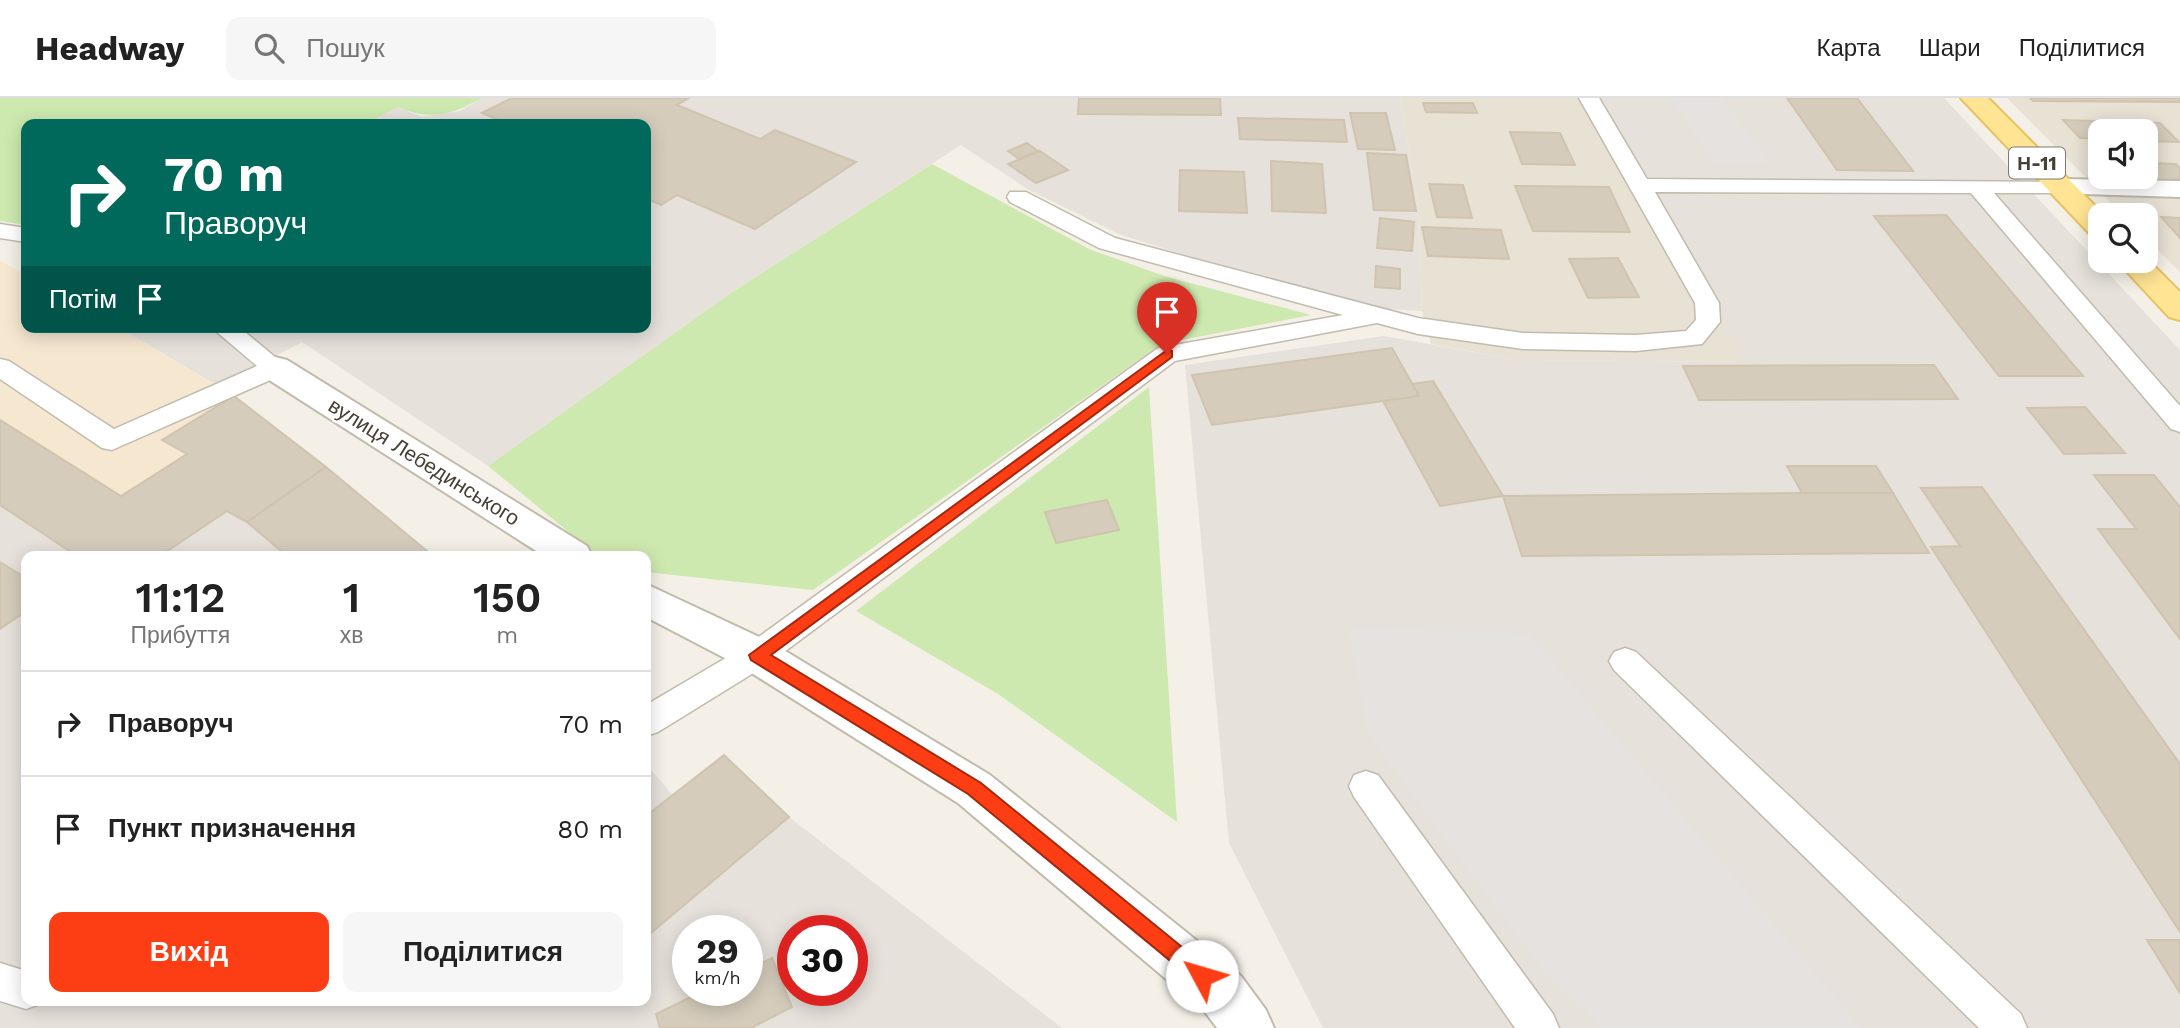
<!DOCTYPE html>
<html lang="uk">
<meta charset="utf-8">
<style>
body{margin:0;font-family:"Work Sans",sans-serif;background:#f6f6f6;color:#222;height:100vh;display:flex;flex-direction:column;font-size:26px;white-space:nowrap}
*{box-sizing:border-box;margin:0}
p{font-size:23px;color:#767676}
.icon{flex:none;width:38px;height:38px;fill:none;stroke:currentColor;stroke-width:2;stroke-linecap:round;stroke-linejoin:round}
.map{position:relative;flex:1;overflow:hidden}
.drawer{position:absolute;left:21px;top:453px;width:630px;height:455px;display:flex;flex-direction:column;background:#fff;border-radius:14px;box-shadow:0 4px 18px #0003}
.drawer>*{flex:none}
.top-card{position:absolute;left:21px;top:21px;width:630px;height:214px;border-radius:14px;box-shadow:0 4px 18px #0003;background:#00695c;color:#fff;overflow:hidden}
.controls{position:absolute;left:2088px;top:21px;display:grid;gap:14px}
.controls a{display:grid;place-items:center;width:70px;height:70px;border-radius:14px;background:#fff;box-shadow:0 4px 18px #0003;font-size:35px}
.speed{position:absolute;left:672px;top:817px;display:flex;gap:14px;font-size:35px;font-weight:700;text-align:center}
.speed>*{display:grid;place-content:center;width:91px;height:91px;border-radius:50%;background:#fff;box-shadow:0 4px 18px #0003;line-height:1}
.speed small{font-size:18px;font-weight:400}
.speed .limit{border:10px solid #d22;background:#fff;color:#111}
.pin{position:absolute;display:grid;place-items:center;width:60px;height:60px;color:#fff;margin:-72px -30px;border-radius:50% 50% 50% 0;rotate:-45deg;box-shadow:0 0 7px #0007}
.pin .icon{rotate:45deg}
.me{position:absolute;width:77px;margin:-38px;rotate:309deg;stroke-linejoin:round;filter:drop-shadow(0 0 5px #0008)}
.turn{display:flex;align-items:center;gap:24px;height:147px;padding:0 28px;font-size:32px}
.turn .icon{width:91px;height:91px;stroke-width:2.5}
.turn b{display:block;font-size:49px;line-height:60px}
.then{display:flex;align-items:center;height:66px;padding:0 28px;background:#0003;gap:14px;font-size:26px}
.eta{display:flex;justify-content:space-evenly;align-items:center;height:119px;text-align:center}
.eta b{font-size:42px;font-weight:600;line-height:49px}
.cta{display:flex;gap:14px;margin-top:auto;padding:14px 28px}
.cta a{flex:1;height:80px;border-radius:14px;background:#fd3e14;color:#fff;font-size:28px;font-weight:600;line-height:80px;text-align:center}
.cta a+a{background:#f6f6f6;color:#222}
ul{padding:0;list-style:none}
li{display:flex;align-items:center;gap:21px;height:105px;padding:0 28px;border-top:2px solid #e0e0e0}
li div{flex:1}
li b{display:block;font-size:26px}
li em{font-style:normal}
header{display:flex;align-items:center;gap:42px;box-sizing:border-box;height:98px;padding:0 35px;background:#fff;border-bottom:2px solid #e0e0e0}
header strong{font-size:33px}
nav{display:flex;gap:38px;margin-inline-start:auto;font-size:24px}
.search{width:490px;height:63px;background:#f6f6f6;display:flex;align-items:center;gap:18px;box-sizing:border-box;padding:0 24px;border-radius:14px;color:#767676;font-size:26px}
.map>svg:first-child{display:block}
.residential{fill:#e8e2d5;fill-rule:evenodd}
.commercial{fill:#f6e7d1}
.industrial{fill:#e6e1db;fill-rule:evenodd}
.green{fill:#cde9af}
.parking{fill:#e5e2df}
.building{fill:#d5ccbc;stroke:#d0c4af;stroke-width:2}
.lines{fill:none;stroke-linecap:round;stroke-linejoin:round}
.lane-casing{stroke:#c2bbac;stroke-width:3}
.street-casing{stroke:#c2bbac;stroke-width:4}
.primary-casing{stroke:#e6c263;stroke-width:4}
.lane{fill:#fff;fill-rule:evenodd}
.street{fill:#fff;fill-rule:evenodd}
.primary{fill:#ffe494;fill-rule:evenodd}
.route{fill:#fd3e14;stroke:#a4280d;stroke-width:2}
.labels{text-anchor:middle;stroke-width:5;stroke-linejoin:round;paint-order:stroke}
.shield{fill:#fff;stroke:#7e7972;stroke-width:2}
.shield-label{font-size:19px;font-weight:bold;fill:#474036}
.street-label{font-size:21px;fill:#474036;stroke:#fff}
</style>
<header>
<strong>Headway</strong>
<div class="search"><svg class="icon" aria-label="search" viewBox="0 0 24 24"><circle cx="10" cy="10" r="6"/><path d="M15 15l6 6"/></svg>Пошук</div>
<nav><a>Карта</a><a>Шари</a><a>Поділитися</a></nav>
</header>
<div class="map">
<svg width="2180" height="930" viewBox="0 0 2180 930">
<rect width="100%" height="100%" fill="#f4f0e7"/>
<g class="residential">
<path d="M1400,0H1594L1746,264L1518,262L1431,246L1422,213L1419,114Z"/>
<path d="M2007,0H2180V174L2146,140V117H2123ZM2100,33H2146V79H2100Z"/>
</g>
<path class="commercial" d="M0,163L26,177V229H118L234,298L326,369L247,424L227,413L160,458H77L0,407Z"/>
<g class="industrial">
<path d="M482,0H1400L1419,114L1422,213L1384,211L1292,190L1121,137L1029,92L961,47L731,195L488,368L302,244L218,288L118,229H646V26H365L398,9L422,19L460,13Z"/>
<path d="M1594,0H1944L2180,252V930H1323L1229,745L1185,267L1384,238L1518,262L1745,264Z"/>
<path d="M326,369L433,458H160L227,413L247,424Z"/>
<path d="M0,407L77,458H26V903H646V666L673,697L724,657L789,719L1062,930H0ZM688,833H747V892H688ZM793,833H852V892H793Z"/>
</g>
<g class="green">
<path d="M0,0H482C451,17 431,23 398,9L365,26H26V127L0,123Z"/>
<path d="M932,66L1089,151L1164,178L1311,217L1161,246L813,492L646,474V458H598L488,368L731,195Z"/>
<path d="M1149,289L1177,724L998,596L856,513Z"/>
</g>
<g class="parking">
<path d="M1670,0H1723L1771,66H1715Z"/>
<path d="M1348,529L1530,536L1861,930H1602L1544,874L1368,637Z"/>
</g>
<g class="building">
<path d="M512,0H689L677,7L760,41L775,32L856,64L755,131L677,97L661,107L646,100V26H508L482,15Z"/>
<path d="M1079,0H1220L1221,17L1078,16Z"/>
<path d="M1787,0H1857L1913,73L1837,72Z"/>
<path d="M2030,0H2180V4L2033,3Z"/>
<path d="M1423,5H1473L1477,15L1426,14Z"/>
<path d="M1350,15H1386L1395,52L1358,51Z"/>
<path d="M1238,20L1344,22L1347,44L1240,41Z"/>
<path d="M2063,22L2160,25L2179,44L2146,43V33H2100V41L2080,40Z"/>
<path d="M1510,34L1560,35L1575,67L1522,66Z"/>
<path d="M1027,45L1038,53L1019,61L1008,53Z"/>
<path d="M1040,53L1068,72L1036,85L1008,66Z"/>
<path d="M1367,55L1406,57L1416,113L1374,112Z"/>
<path d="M1271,63L1322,66L1326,115L1272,113Z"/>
<path d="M2146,65L2176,66L2180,70V85L2129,84L2125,79H2146Z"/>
<path d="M1180,72L1244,74L1247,115L1179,113Z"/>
<path d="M1429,86L1463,87L1472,120L1437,119Z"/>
<path d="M1515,88L1609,89L1630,134L1533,133Z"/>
<path d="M1946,117L2083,278H1999L1874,118Z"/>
<path d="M2161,119L2180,120V140Z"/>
<path d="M1380,120L1414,124L1412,153L1377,150Z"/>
<path d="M1422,129L1501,132L1509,161L1428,158Z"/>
<path d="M1618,160L1639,199L1588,200L1569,161Z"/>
<path d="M1376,168L1400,171V191L1375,189Z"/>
<path d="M1392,250L1419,298L1212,327L1192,277Z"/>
<path d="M1934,267L1958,301L1699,302L1683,268Z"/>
<path d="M1433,283L1503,398L1440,408L1383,303L1419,298L1412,286Z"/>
<path d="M234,298L326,369L247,424L227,413L160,458H77L0,407V322L121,398L187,356L162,342Z"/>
<path d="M2085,309L2125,355L2064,356L2027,310Z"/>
<path d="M1787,368H1876L1893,395H1802Z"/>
<path d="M326,369L433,458H287L247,424Z"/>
<path d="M2094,377H2154L2180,409V541L2098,431H2136Z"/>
<path d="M1982,389L2180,666V834L1931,449L1960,448L1921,390Z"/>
<path d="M1802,395H1893L1929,455L1522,458L1503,398Z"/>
<path d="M1107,402L1119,432L1056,445L1045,414Z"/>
<path d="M0,464L26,480V513L0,531Z"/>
<path d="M724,657L789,719L646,839V718Z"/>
<path d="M2147,842H2180V895Z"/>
<path d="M772,860L792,909L751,930H660L656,916L705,892H747V872Z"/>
</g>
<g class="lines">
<defs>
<g id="lane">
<path d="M1579,0H1599L1647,81L2069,84L2072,89L2069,94L2061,95H1994L2180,308V334L2171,331L1971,95L1655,94L1719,205L1720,224L1702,246L1636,253L1523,251L1418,236L1377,225L1175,263L768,566L658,634L646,638V607L746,548L1158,250L1343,217L1099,150L1010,104L1007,99L1010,94H1026L1115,140L1418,220L1523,235L1636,237L1686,233L1696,222L1695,205Z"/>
<path d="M0,126L26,130V144L0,140Z"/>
<path d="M211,229H239L288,270L284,276L112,352L102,350L0,281V261L9,263L114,331L257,268Z"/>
<path d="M1625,550L1636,554L2021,916L2027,930H1979L1614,572L1609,563L1614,554Z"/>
<path d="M1366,673L1378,677L1553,916L1559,930H1515L1354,699L1349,688L1354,677Z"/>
<path d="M0,865L26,873V903H41L40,906L26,911L0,903Z"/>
</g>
<g id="street">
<path d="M2061,81L2180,83V99L2051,95L2047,89L2051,83Z"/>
<path d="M275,259L287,262L587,448L592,458H544L263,278L258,270L263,262Z"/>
<path d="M646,486L772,545L990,677L1241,878L1266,912L1274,930H1217L1205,914L958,705L742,569L646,519Z"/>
</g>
<g id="primary">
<path d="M1961,0H1988L2104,117H2100V139L2090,136Z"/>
<path d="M2146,160L2180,194V222L2169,219L2117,163H2146Z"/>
</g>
</defs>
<use href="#lane" class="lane-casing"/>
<use href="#street" class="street-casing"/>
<use href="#primary" class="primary-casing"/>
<use href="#lane" class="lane"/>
<use href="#street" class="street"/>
<use href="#primary" class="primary"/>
</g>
<path class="route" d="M1167,252L1172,253V259L771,557L981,685L1209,871L1212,878L1209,886L1202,889L968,696L751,562L749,557Z"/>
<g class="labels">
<rect class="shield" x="2009" y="49.5" width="56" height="31" rx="5"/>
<g class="shield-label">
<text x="2037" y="72">Н-11</text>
</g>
<g class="street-label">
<text transform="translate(424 364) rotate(32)" y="7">вулиця Лебединського</text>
</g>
</g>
</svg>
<div class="controls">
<a><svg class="icon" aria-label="sound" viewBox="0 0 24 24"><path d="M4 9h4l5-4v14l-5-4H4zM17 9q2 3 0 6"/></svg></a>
<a><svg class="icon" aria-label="search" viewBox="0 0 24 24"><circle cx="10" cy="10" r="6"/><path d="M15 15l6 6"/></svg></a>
</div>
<div class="speed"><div>29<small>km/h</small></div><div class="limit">30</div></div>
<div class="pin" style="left:1167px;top:256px;background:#d93025"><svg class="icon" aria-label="arrive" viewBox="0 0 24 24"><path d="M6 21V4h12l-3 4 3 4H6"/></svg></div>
<svg class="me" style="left:1202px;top:878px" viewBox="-20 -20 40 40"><circle r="19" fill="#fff"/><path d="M0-13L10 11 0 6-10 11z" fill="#fd3e14"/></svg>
<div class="top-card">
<div class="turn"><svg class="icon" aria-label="right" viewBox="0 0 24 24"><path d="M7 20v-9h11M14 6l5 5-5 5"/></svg><div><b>70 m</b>Праворуч</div></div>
<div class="then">Потім<svg class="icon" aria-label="arrive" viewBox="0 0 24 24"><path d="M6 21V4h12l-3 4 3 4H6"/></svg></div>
</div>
<section class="drawer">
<div class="eta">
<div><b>11:12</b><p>Прибуття</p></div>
<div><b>1</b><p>хв</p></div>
<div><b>150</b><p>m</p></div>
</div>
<ul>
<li><svg class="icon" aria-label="right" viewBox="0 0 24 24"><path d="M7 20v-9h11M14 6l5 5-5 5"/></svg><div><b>Праворуч</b></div><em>70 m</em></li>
<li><svg class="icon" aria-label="arrive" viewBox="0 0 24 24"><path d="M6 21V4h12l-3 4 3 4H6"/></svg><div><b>Пункт призначення</b></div><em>80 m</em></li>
</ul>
<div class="cta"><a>Вихід</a><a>Поділитися</a></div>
</section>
</div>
